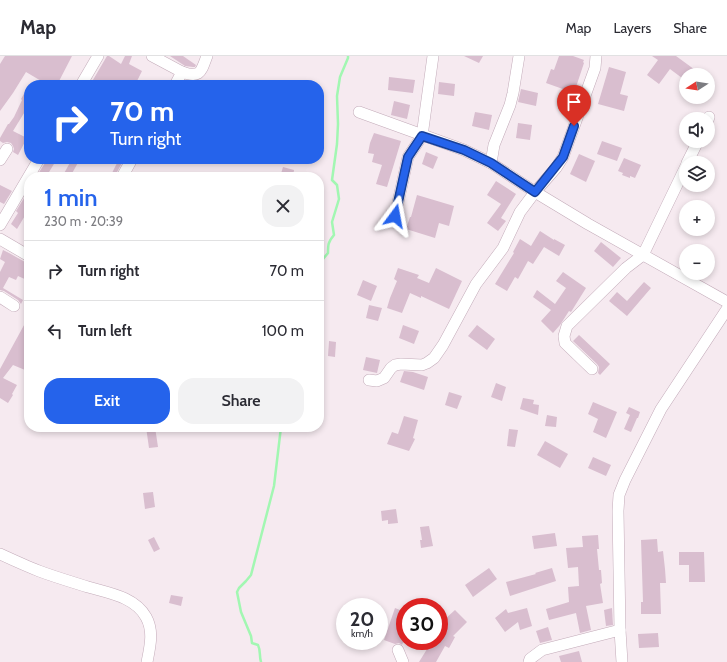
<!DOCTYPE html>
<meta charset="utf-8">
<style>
body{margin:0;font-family:Cabin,sans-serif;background:#f2f2f3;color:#2b2b33;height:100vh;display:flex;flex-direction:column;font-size:15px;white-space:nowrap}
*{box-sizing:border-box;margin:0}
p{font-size:13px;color:#7c7c81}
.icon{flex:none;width:22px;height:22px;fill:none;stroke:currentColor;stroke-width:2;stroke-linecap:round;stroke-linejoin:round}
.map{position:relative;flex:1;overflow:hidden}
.details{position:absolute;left:24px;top:116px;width:300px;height:260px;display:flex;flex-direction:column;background:#fff;border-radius:16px;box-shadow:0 2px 6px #0003}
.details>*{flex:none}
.guide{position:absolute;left:24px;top:24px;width:300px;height:84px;border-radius:16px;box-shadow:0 2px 6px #0003;background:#2563eb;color:#fff;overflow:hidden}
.needle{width:26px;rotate:258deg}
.buttons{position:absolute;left:679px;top:12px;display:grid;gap:8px}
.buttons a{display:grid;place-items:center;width:36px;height:36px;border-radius:50%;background:#fff;box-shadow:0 2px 6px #0003;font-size:20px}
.speed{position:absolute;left:336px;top:542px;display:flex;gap:8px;font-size:20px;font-weight:700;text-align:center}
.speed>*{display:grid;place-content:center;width:52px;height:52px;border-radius:50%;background:#fff;box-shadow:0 2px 6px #0003;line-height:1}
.speed small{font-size:10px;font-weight:400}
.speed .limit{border:6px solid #d22;background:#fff;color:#111}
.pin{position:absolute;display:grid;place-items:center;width:34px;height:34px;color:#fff;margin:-41px -17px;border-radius:50% 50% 50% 0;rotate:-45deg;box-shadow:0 0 4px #0007}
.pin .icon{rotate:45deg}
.me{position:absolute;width:44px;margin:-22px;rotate:13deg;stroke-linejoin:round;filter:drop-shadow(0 0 3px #0008)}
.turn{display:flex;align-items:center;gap:14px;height:84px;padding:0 20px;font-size:18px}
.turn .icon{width:52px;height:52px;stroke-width:2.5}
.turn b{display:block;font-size:28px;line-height:34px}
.round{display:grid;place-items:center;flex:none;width:42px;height:42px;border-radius:16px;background:#f2f2f3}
.summary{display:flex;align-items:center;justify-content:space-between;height:68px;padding:0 20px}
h1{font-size:24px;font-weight:600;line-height:30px;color:#2563eb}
.button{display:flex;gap:8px;margin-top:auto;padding:8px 20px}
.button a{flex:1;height:46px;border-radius:16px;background:#2563eb;color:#fff;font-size:16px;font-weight:600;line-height:46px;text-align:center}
.button a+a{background:#f2f2f3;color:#2b2b33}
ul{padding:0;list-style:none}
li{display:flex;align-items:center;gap:12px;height:60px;padding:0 20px;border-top:1px solid #e1e1e2}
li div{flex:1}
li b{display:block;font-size:15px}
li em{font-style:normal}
header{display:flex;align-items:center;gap:24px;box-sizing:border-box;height:56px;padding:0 20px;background:#fff;border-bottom:1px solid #e1e1e2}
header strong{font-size:19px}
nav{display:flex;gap:22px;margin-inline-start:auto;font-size:14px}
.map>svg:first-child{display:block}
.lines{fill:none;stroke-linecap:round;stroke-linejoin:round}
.stream{stroke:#a2f7b2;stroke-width:2.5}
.building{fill:#d9becf}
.minor-casing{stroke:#c3abb9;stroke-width:12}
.minor{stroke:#fff;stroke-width:11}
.route-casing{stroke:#184099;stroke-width:10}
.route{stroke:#2563eb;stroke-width:7}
</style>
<header>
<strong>Map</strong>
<nav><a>Map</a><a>Layers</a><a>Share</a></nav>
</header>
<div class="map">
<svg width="727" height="606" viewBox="0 0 727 606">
<rect width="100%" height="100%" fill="#f6eaf0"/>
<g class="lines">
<g class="stream">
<path d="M319,214L323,203L328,197C328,189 328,186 334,179L332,166L339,143L337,129L332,124L337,88L338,68L337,40L340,21L348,2V0"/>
<path d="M261,606C259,600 261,595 258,589L252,587L251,580L241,556L237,536L239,532L246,525L251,519L259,488L274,430L281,371"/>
</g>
</g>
<g class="building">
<path d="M5,0H72L57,29H48L26,16L13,37L0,55V8Z"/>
<path d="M107,0H109L121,8L125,0H132L129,8L142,15L135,29H90Z"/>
<path d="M170,0H183L196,9L195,11H193L185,10Z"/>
<path d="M464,0H483L479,7Z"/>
<path d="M559,0H573L584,4L583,6L584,7L574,37L546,27L551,13L554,14Z"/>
<path d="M652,0H676L702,19H686V25L670,13L659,28L647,19L658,4Z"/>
<path d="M609,11L626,16L620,38L628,40L624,55L598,48Z"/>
<path d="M389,21L415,24L413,37L388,34Z"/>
<path d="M439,26L455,28L454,40L438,38Z"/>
<path d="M29,29V49L13,75L27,82L18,99L13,96L14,93L13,90L11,87L7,86L3,87L0,85V82L8,68H9L14,61L22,44L21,43Z"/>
<path d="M521,33L538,37L536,50L518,46Z"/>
<path d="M394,45L410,49L407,63L391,59Z"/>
<path d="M475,56L492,59L489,74L472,70Z"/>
<path d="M518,67L532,69L530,84L516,82Z"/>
<path d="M374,77L401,85L387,131L376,128L382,109L372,106L374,98L368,97L370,87Z"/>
<path d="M602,85L622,92L617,105L597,98Z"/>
<path d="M426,96L438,101L433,113L422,108Z"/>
<path d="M579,98L595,105L586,126L570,118Z"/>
<path d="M624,102L641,109L635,122L630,120V122L622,119L623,117L618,115Z"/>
<path d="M46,103H57L46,121H36L45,107Z"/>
<path d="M72,103H80L70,121H62Z"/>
<path d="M119,103H124L116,118L115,121H110Z"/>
<path d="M283,111L294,114L293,121H280Z"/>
<path d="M496,125L516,138L501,162L506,165L498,175L487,167L501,148L487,139Z"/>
<path d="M0,129L12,135L4,148L0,146Z"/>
<path d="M29,134V153L17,173L11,168L18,157L16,155Z"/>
<path d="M417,139L454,150L449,170L439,167L435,182L406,173L410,161H411Z"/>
<path d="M540,175L554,184V183L565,189L559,200L544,191L533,208L528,205L518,223L515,221L507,235L495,228L514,197L513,196L520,183L531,190Z"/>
<path d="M601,186L621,202L613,211L594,195Z"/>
<path d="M3,194L9,197L25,206L29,207V225L18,220L16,224L9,221L3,232L23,244L21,248L18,244L4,235L0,234V216L5,206L0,203Z"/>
<path d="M398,212L419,219L417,222L429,227L436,212L462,225L449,253L421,240V242L410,237L402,257L387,252L390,242L397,225L394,223Z"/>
<path d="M563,216L586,232L571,256L569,255L560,269L553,277L541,265L551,254L533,241L537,234L555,248L566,232L556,225Z"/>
<path d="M363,224L377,230L371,245L357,239Z"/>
<path d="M644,226L651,232L627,260L609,245L617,236L627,245Z"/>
<path d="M369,249L382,252L378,265L366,262Z"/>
<path d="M29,260V307L25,314L13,309L3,322L17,329L12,338L13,339L8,347L0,342V313Z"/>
<path d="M403,269L419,275L414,288L399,282Z"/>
<path d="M477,269L495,283L487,294L468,280Z"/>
<path d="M579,279L610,308L600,319L598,317L599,311L597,308L573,285Z"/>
<path d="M329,285L336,286L335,301L328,300Z"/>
<path d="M366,301L380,304L377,317L363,314Z"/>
<path d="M404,315L413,316L428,321L424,334L400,326Z"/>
<path d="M496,327L506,331L502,345L491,341Z"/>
<path d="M449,336L462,340L457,353L445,349Z"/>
<path d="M523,342L534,344L533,348L539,349L538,359L520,353Z"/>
<path d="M593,346L617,356L606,382L593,376L598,363L588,358Z"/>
<path d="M629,351L640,356L638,362H637L631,376L624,373L630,359L626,357Z"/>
<path d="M547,359L557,361L556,371L545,370Z"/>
<path d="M404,360L418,364L413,382L415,383L409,395L387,388L392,376L398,378Z"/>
<path d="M146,371H155L158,391L149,392Z"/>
<path d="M509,373L518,374L515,391L507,390Z"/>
<path d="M545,385L568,398L560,412L537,399Z"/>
<path d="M593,401L611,409L606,420L588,412Z"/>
<path d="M153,436L155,451L145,453L143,437Z"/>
<path d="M396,453L398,467L388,468V464L382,465L381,455Z"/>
<path d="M429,470L433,490L421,492L420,484H422L420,471Z"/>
<path d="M555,477L557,490L534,493L532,480Z"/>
<path d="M598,479L599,493H597L599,514H601L602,527L600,528L603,547L586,550L591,574L580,577L576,557L549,564L546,553L569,546L568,531L579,530L578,511L568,512L566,492L583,491L582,480Z"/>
<path d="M154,481L160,493L154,496L148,484Z"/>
<path d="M657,483L658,496L663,495L665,513L666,527H660L661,558H641V546H643L641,484Z"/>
<path d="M679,496H704L705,526H689V509H679Z"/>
<path d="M489,512L497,523L473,541L465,529Z"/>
<path d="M552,512L556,525L510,540L506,526L536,518L535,517Z"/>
<path d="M171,539L183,541L181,550L169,547Z"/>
<path d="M395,552L405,556V582L402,589L399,587L395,588L384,584Z"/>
<path d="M527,552L532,570L520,574L518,566L505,576L495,562L506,553L508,557Z"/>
<path d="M612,552L613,569L606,570L604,554Z"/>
<path d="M455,554L467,566L453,580L455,581L449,592L445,590L436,606H419L432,585H439V574L444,564Z"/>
<path d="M548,571L552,584L540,587L536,575Z"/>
<path d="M658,577L659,591L639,592L638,578Z"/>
<path d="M579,595L582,606H561L559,600Z"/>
</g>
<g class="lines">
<defs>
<g id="minor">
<path d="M152,0L182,16C201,23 201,15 207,0"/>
<path d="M81,29L98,0"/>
<path d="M175,29L182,16"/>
<path d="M359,56L464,94L491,107L535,136L588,168L727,246"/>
<path d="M708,64L709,61"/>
<path d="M0,104L7,93"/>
<path d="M491,107L494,89L510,49L513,37L519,0"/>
<path d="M687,107L698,85"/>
<path d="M122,121L132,103"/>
<path d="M395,160L408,101L422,80L433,0"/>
<path d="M0,169L39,103"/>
<path d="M0,183L29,200"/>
<path d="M0,241L14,250"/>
<path d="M592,313L565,287L564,280L567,270L626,212L643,199L686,110"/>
<path d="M369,324L377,325L384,322L391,312L395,309L401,308L422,309L427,307L434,302L443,289L476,228L503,192L520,156L535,136L556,112L563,101L595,12L596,0"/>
<path d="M0,498C13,504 26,510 39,515C55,521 72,526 88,531C109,537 135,541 146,561C154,575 150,591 147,606"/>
<path d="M398,594L403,606"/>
<path d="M529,606L530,603L542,594L620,574"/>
<path d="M622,606L620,574L618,455L619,439L625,424L661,353L727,253"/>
</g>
</defs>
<use href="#minor" class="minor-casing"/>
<use href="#minor" class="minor"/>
</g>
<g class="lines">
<defs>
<path id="route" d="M395,160L408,101L422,80L464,94L491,107L535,136L563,101L574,70"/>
</defs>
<use href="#route" class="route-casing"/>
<use href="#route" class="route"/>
</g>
</svg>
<div class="buttons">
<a><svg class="needle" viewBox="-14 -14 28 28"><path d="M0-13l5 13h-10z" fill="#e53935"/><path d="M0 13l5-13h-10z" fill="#7c7c81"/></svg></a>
<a><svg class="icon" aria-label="sound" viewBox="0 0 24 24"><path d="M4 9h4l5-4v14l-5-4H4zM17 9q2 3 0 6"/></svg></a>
<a><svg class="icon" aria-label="layers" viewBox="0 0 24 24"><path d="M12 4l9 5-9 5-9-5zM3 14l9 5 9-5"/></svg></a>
<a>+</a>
<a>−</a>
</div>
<div class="speed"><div>20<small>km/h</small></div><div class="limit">30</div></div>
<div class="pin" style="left:574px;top:70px;background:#d93025"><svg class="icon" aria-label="arrive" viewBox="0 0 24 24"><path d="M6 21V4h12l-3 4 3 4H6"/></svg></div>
<svg class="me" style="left:395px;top:160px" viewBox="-20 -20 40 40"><path d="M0-17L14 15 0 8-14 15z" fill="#2563eb" stroke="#fff" stroke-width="4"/></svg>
<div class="guide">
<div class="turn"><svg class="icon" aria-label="right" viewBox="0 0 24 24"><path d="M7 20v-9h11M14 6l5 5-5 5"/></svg><div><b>70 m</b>Turn right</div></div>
</div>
<section class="details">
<div class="summary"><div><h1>1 min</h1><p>230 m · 20:39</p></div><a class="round"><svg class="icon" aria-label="close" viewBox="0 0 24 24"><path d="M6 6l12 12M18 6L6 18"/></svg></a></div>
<ul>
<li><svg class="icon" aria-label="right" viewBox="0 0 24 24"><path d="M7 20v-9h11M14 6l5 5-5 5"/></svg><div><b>Turn right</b></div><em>70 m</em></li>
<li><svg class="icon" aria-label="left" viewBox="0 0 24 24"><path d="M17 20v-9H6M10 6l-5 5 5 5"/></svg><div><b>Turn left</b></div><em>100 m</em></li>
</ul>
<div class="button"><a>Exit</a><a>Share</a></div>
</section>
</div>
